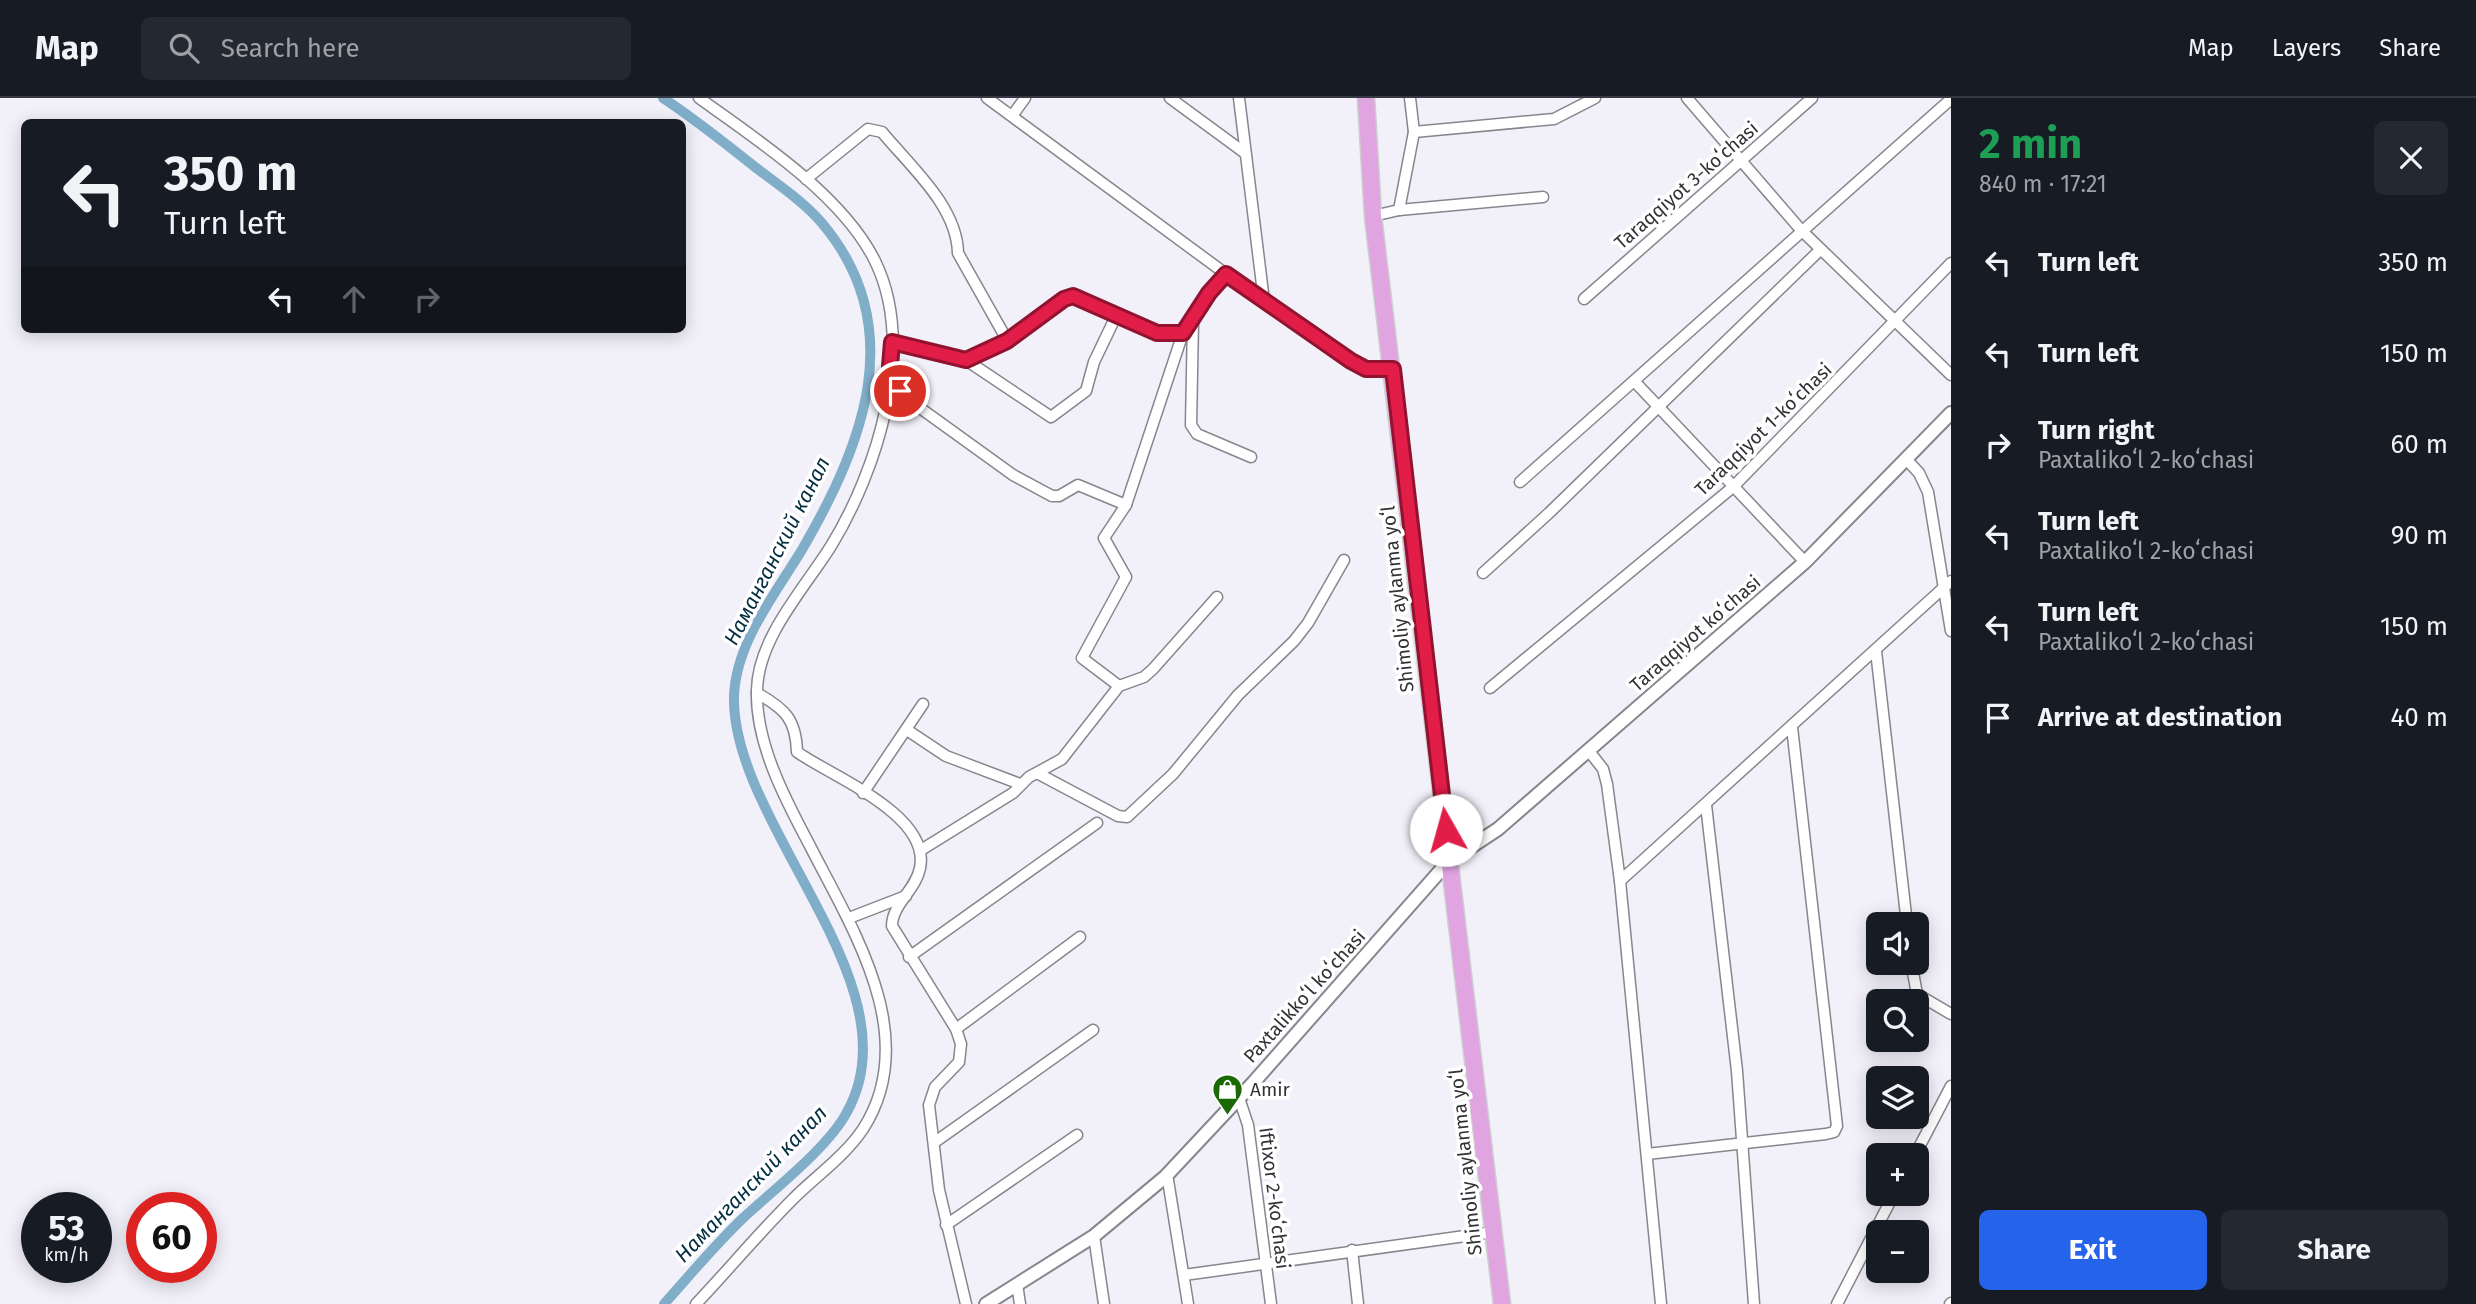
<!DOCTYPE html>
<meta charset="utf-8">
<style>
body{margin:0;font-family:"Fira Sans",sans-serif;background:#242831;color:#f1f3f6;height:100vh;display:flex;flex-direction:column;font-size:26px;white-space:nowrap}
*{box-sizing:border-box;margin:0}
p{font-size:23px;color:#9ea1a6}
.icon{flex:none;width:38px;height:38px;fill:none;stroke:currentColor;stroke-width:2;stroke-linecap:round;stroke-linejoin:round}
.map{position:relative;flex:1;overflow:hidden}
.drawer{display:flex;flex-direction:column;background:#171b24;width:525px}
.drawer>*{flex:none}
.top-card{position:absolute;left:21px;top:21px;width:665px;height:214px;border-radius:10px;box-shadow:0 4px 18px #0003;background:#171b24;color:#f1f3f6;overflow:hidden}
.controls{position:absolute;left:1866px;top:814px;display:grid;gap:14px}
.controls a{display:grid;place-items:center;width:63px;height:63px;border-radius:10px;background:#171b24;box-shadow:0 4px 18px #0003;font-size:35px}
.speed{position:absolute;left:21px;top:1094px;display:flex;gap:14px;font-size:35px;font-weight:700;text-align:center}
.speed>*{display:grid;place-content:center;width:91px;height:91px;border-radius:50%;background:#171b24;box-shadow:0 4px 18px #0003;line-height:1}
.speed small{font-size:18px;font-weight:400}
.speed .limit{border:10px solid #d22;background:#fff;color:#111}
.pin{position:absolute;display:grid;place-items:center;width:60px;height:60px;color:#fff;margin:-30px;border:4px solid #fff;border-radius:50%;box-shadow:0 2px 7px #0007}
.me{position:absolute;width:77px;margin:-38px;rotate:353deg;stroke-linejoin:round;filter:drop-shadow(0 0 5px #0008)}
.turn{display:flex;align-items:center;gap:24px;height:147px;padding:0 28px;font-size:32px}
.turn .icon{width:91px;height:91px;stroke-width:2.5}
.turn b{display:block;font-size:49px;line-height:60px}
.lanes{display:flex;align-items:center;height:66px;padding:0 28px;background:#0003;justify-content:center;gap:35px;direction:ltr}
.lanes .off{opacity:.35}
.round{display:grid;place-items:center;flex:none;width:74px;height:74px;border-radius:10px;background:#242831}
.head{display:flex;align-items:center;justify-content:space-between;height:119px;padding:0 28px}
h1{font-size:42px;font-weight:700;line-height:52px;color:#1e9e55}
.cta{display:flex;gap:14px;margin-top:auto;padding:14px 28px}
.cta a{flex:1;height:80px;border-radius:10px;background:#2563eb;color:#fff;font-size:28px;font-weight:700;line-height:80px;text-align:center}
.cta a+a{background:#242831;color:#f1f3f6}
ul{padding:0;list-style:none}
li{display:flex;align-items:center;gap:21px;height:91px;padding:0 28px}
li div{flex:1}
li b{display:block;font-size:26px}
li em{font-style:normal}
header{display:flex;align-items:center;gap:42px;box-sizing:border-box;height:98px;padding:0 35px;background:#171b24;border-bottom:2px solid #363941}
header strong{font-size:33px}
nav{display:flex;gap:38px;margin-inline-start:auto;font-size:24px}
.search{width:490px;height:63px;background:#242831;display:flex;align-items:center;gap:18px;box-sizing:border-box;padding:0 24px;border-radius:10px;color:#9ea1a6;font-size:26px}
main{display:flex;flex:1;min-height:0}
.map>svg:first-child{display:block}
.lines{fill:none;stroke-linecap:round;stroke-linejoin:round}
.canal{stroke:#80aec9;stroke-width:10}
.minor-casing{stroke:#87858d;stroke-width:13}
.tertiary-casing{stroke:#87858d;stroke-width:16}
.primary-casing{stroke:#cececf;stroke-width:19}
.minor{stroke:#fff;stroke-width:10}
.tertiary{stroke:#fff;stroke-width:12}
.primary{stroke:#e0a4e0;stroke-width:16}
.route-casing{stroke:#92132f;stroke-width:18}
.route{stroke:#e11d48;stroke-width:12}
.labels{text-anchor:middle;stroke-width:7;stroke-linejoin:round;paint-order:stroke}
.street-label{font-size:19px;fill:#323235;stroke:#fff}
.poi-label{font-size:19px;fill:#323235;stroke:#fff;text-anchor:start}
.water-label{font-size:21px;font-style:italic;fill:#052e41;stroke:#fff}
</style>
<header>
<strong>Map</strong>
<div class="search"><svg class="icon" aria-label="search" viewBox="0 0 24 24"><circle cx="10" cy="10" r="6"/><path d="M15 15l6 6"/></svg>Search here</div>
<nav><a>Map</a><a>Layers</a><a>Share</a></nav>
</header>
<main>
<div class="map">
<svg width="1951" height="1206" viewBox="0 0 1951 1206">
<rect width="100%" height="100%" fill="#f2f0f9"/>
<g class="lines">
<path class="canal" d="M663,0C695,21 725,45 755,69C777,86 803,103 821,124C910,228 863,346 803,450C776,495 736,544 734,598C731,727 918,887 847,1014C828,1050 773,1092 742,1121C714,1148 690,1177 664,1206"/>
<defs>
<g id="minor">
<path d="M987,0L1226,176L1351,263L1366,271H1393"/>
<path d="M1170,0L1245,55"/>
<path d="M1239,0L1264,203"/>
<path d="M1687,0L1801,132L1951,277"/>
<path d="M1012,18L1025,0"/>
<path d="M1414,34L1554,21L1595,0"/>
<path d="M806,81L868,31L882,34C910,68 957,108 958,155L1007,242"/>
<path d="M1399,112L1414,34L1410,0"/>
<path d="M1373,118L1399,112L1543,99"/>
<path d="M1584,201L1812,0"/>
<path d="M1193,223L1191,327L1197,336L1251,359"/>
<path d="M892,245L966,262L1007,242L1064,201L1073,198L1157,235H1183"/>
<path d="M966,262L1051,319L1086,293L1094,264L1116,218"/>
<path d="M892,272L900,293L909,302L1013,377L1052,398H1059L1078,387L1126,407"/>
<path d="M1635,284L1805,464"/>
<path d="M1906,361L1919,375L1928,394L1951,533"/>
<path d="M1520,384L1951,1"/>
<path d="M1483,475L1549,415L1820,152"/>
<path d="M1876,553L1907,826"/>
<path d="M1119,588L1082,560L1126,479L1104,440L1126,407L1183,235L1209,195L1226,176"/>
<path d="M1490,590L1733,389L1951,165"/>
<path d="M757,595C785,611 796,621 797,654C833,679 931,717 920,770C916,792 892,806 892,828L956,931L961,946L959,964L935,989L929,1007L939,1092L966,1206"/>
<path d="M907,632L946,658L1020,686"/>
<path d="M1589,653L1603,671L1607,686L1620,783L1661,1206"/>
<path d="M1037,675L1118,718L1127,719L1173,676L1238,597L1294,543L1308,525L1344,462"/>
<path d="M863,695L923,606"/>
<path d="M1706,707L1737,973L1754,1206"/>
<path d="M921,752L1013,695L1029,679L1062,661L1119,588L1144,579L1153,571L1217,499"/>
<path d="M1620,783L1951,483"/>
<path d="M849,820L906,798"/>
<path d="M909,859L1097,725"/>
<path d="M1911,864L1917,896L1951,916"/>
<path d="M956,931L1080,839"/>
<path d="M1239,1000L1248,1027L1271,1206"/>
<path d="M935,1044L1093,932"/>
<path d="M1647,1056L1826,1036L1834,1034L1837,1028L1792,629"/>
<path d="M1915,1057L1951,988"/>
<path d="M1167,1076L1188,1206"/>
<path d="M946,1127L1077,1037"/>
<path d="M1094,1138L1104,1206"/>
<path d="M1352,1152L1358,1206"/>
<path d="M1184,1177L1494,1134"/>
<path d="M1017,1186L1020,1206"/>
<path d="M696,1206C729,1171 759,1135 793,1101C816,1078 845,1058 863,1031C923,938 851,829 809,746C785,701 755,644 757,592C758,540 804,491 831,448C877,373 917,249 875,163C843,98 758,42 699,0"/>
<path d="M1837,1206L1894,1096"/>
<path d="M1950,1206L1951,1205"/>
</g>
<path id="tertiary" d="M986,1206L1094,1138L1165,1079L1253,985L1448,764L1498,731L1805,464L1951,315"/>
<path id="primary" d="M1366,0L1373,118L1502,1206"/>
</defs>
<use href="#minor" class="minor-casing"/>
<use href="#tertiary" class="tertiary-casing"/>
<use href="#primary" class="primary-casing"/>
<use href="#minor" class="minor"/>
<use href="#tertiary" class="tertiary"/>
<use href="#primary" class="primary"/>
</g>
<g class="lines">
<defs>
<path id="route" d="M900,293L890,268L892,244L966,262L1007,243L1064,201L1073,198L1157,235H1183L1209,195L1226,176L1351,263L1366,271H1393L1446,732"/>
</defs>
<use href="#route" class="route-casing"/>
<use href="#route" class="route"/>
</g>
<defs>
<symbol id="shop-pin" viewBox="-11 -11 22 30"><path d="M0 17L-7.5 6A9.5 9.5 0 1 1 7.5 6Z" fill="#1b6805" stroke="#fff"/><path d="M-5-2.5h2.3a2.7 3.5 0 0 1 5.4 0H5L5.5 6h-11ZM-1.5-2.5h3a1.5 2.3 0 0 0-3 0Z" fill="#fff"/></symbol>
</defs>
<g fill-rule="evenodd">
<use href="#shop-pin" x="1210" y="974" width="35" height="47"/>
</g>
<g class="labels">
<g class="street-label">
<text transform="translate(1686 87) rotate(-41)" y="7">Taraqqiyot 3-koʻchasi</text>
<text transform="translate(1763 331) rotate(-44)" y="7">Taraqqiyot 1-koʻchasi</text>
<text transform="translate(1397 501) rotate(-96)" y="7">Shimoliy aylanma yoʻl</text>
<text transform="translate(1695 535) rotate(-41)" y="7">Taraqqiyot koʻchasi</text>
<text transform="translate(1304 898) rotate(-48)" y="7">Paxtalikkoʻl koʻchasi</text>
<text transform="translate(1465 1064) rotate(-96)" y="7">Shimoliy aylanma yoʻl</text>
<text transform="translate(1275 1100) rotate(83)" y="7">Iftixor 2-koʻchasi</text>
</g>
<g class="poi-label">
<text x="1250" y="998">Amir</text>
</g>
<g class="water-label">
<text transform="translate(777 453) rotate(-63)" y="7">Наманганский канал</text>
<text transform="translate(751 1086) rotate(-46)" y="7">Наманганский канал</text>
</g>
</g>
</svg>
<div class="controls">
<a><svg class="icon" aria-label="sound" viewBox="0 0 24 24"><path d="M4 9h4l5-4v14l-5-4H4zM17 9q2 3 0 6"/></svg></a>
<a><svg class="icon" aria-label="search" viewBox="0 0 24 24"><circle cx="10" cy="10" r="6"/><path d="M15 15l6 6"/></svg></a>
<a><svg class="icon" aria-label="layers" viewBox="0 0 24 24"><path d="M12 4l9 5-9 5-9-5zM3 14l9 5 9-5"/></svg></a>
<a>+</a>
<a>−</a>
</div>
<div class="speed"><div>53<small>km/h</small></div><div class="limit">60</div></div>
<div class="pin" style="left:900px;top:293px;background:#d93025"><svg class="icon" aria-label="arrive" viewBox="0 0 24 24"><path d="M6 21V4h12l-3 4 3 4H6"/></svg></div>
<svg class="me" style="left:1446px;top:732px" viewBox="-20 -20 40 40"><circle r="19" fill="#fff"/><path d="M0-13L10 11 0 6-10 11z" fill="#e11d48"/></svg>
<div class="top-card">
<div class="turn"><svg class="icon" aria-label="left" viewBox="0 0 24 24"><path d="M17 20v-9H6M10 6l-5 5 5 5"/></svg><div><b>350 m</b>Turn left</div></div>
<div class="lanes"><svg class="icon" aria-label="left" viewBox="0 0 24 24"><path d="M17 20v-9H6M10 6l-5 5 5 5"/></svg><svg class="icon off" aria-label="ahead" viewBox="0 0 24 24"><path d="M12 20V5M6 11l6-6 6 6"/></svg><svg class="icon off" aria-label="right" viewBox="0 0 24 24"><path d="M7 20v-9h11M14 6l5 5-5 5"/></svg></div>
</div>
</div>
<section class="drawer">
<div class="head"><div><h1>2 min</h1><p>840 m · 17:21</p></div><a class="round"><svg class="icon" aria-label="close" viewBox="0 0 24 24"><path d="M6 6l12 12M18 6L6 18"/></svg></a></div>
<ul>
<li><svg class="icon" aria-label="left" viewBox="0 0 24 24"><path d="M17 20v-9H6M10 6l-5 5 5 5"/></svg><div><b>Turn left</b></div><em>350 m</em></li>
<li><svg class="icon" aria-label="left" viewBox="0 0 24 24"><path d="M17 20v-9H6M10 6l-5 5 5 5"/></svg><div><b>Turn left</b></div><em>150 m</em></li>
<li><svg class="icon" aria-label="right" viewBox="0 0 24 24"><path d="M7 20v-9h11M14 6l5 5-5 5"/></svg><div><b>Turn right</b><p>Paxtalikoʻl 2-koʻchasi</p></div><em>60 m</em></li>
<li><svg class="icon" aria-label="left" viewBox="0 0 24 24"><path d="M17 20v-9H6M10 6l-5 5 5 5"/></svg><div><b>Turn left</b><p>Paxtalikoʻl 2-koʻchasi</p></div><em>90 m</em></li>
<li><svg class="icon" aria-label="left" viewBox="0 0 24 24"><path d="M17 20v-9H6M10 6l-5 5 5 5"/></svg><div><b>Turn left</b><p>Paxtalikoʻl 2-koʻchasi</p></div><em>150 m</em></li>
<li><svg class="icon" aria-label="arrive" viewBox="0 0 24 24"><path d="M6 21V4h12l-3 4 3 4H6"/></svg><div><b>Arrive at destination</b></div><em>40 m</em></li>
</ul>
<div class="cta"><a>Exit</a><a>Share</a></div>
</section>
</main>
